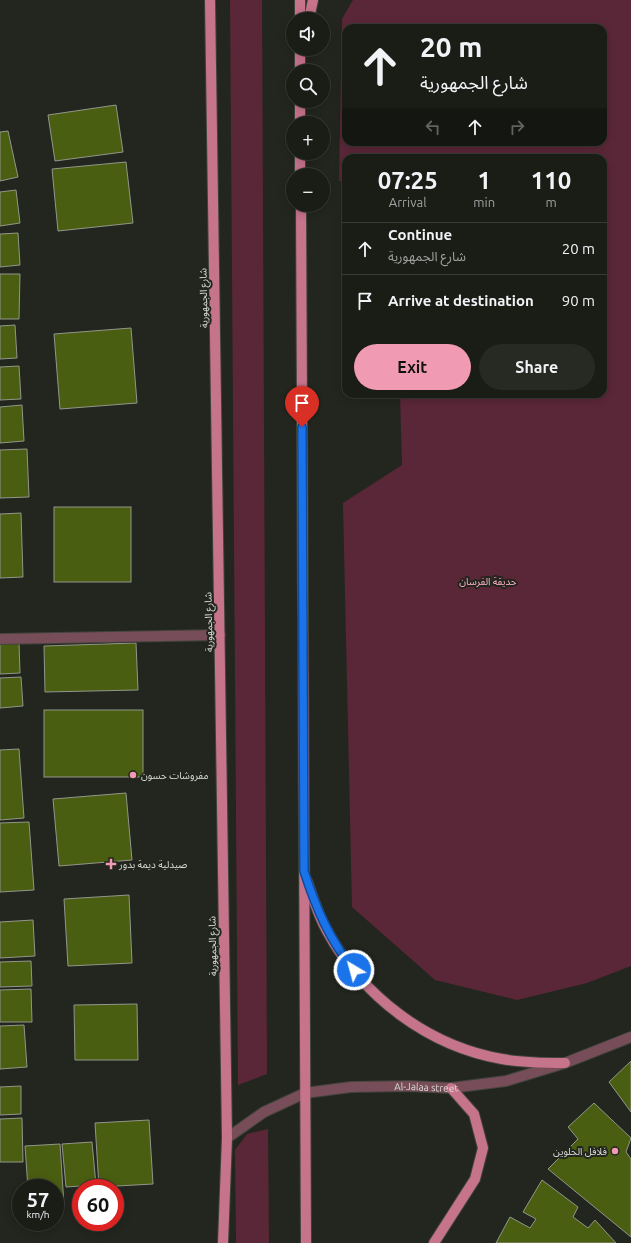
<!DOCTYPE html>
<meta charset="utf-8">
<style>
body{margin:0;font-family:Ubuntu,"Noto Sans Arabic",sans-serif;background:#272923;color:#f1f3f6;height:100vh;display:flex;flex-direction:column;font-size:15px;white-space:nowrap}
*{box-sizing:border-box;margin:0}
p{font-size:13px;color:#9fa1a1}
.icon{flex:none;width:22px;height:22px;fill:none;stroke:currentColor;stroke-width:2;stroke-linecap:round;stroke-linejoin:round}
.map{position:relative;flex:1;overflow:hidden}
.side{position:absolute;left:342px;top:154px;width:265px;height:244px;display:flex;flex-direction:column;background:#1a1c16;border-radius:12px;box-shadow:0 2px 10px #0003,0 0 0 1px #383a35}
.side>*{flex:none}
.guide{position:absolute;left:342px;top:24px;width:265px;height:122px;border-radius:12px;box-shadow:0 2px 10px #0003,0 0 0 1px #383a35;background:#1a1c16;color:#f1f3f6;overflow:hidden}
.fabs{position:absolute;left:286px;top:12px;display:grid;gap:8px}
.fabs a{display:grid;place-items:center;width:44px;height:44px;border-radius:50%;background:#1a1c16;box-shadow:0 2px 10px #0003,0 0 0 1px #383a35;font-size:20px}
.speed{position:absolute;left:12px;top:1179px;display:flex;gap:8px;font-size:20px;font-weight:700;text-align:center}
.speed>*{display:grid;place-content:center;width:52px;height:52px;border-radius:50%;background:#1a1c16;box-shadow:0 2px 10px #0003,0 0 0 1px #383a35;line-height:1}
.speed small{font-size:10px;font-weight:400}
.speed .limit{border:6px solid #d22;background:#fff;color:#111}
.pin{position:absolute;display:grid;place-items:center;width:34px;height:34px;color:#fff;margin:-41px -17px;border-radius:50% 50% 50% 0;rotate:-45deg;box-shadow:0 0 4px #0007}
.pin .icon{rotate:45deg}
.me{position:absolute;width:44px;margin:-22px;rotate:323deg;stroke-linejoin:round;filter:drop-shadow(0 0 3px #0008)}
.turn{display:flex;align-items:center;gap:14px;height:84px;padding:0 12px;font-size:18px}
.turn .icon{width:52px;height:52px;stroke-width:2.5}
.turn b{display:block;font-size:28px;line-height:34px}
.lanes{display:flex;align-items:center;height:38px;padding:0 12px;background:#0003;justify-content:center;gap:20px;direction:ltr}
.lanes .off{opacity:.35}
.eta{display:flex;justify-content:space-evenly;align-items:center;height:68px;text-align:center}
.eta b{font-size:24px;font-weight:600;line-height:28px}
.action{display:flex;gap:8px;margin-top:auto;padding:8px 12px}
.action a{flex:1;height:46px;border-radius:24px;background:#f19ab3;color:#111;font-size:16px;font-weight:600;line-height:46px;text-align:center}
.action a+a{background:#272923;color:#f1f3f6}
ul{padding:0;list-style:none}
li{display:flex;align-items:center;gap:12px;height:52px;padding:0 12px;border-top:1px solid #383a35}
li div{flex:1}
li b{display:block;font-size:15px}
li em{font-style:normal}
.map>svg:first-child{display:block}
.green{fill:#5a2738;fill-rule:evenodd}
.building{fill:#4a5e11;stroke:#92968b}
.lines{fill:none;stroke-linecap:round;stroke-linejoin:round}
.street-casing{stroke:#40433c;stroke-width:12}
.primary-casing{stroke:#40433c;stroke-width:12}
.street{stroke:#764d58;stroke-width:10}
.primary{stroke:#c6738c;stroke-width:10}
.route-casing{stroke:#114b97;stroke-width:10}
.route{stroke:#1a73e8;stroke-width:7}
.poi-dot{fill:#f19ab3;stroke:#23261e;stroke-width:1.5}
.labels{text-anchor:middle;stroke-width:4;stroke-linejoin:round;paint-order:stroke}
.street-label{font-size:10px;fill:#dadcd7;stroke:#23261e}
.park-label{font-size:10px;fill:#feb0c6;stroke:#23261e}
.poi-label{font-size:10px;fill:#dadcd7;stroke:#23261e;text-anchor:start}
</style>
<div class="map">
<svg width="631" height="1243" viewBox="0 0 631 1243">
<rect width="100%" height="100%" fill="#23261e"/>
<g class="green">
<path d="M230,0H262L267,1074L238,1085Z"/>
<path d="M353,0H631V966L587,983L517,1000L435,980L352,907L343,503L402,465L400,394H603V158H346V181H339L342,19ZM346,28H603V142H346Z"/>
<path d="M268,1129L269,1243H236L235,1150L247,1134Z"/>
</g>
<g class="building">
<path d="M116,105L123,152L55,161L48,115Z"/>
<path d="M8,131L18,177L0,181V132Z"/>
<path d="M126,162L133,223L58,231L52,169Z"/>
<path d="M16,190L20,223L0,226V192Z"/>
<path d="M18,233L20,265L0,267V234Z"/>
<path d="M0,274H20L19,319H0Z"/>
<path d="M15,325L17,358L0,359V326Z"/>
<path d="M131,328L137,403L60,409L54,334Z"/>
<path d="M19,366L21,399L0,400V367Z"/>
<path d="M22,405L24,441L0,443V407Z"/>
<path d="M27,449L29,497L0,498V450Z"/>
<rect x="54" y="507" width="77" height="75"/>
<path d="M21,513L23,577L0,578V514Z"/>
<path d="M19,643L20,673L0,674V644Z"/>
<path d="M136,643L138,690L45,692L44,646Z"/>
<path d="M21,677L23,706L0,708V678Z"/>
<rect x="44" y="710" width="99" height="67"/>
<path d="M19,749L24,818L0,820V750Z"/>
<path d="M126,793L132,860L59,866L53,799Z"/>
<path d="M29,822L34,890L0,892V823Z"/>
<path d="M129,895L132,963L68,966L64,899Z"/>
<path d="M33,920L35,956L0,958V922Z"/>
<path d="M31,961L32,986L0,987V962Z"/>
<path d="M31,989L32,1022H0V990Z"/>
<path d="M137,1004L138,1060H75L74,1005Z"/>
<path d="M24,1025L27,1067L0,1069V1026Z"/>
<path d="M631,1061V1112L609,1082Z"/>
<path d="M21,1086V1114L0,1115V1087Z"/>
<path d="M594,1103L631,1138L626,1152L631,1159V1237L548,1169L578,1139L568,1127Z"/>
<path d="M22,1118L23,1162H0V1119Z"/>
<path d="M149,1120L153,1184L99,1187L95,1123Z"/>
<path d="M92,1142L96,1185L66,1187L62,1144Z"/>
<path d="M60,1144L64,1205L55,1206V1188H28L25,1146Z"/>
<path d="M542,1180L578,1207L573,1217L588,1228L595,1220L616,1243H496L510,1217L530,1228L536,1219L523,1212Z"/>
</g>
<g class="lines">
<defs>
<g id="street">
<path d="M0,639L220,635"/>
<path id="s1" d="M227,1138L264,1112L305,1093L351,1087L409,1086L451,1088L506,1081L565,1063L631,1037"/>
</g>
<g id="primary">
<path d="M210,0L227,1138L223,1243"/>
<path d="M300,19V0"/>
<path d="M309,19L313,0"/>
<path d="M300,49V71"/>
<path d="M300,101V123"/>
<path d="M300,153V175"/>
<path d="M301,205L306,1243"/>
<path d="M307,881C313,898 318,915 327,931C363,997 428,1046 502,1059C523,1063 544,1063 565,1063"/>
<path d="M434,1243L475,1179L483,1148L474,1114L451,1088"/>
</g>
</defs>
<use href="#street" class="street-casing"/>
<use href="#primary" class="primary-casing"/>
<use href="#street" class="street"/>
<use href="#primary" class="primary"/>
</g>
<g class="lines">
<defs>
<path id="route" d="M302,427L304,871C316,908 329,939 354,970"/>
</defs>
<use href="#route" class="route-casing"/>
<use href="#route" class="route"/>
</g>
<g class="poi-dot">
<circle cx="133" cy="775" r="4"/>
<path d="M109 858h4v4h4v4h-4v4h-4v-4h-4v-4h4z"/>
<circle cx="615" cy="1151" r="4"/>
</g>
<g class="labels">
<g class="street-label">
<text transform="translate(203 298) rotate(-91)" y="4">شارع الجمهورية</text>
<text transform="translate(208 622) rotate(-91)" y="4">شارع الجمهورية</text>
<text transform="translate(212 946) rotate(-91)" y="4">شارع الجمهورية</text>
<text dy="4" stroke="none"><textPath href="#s1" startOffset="212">Al-Jalaa street</textPath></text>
</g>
<g class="park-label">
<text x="488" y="585">حديقة الفرسان</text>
</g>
<g class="poi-label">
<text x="141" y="779">مفروشات حسون</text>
<text x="119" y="868">صيدلية ديمة بدور</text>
<text x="607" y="1155" text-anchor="end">فلافل الحلوين</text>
</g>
</g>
</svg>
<div class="fabs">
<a><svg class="icon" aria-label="sound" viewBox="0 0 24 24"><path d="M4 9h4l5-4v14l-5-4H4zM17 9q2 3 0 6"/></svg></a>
<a><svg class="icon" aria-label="search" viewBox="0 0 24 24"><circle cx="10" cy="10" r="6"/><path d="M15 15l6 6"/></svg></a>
<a>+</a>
<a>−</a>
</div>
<div class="speed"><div>57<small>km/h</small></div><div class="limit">60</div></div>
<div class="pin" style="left:302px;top:427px;background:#d93025"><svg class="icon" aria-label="arrive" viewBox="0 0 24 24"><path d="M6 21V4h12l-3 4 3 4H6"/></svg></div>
<svg class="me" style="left:354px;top:970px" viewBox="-20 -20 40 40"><circle r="17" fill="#1a73e8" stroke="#fff" stroke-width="3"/><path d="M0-11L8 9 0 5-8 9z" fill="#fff"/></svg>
<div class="guide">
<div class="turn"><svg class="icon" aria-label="ahead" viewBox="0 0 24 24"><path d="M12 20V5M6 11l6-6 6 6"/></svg><div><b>20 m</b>شارع الجمهورية</div></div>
<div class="lanes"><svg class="icon off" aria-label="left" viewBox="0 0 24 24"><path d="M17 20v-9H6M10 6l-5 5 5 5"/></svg><svg class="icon" aria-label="ahead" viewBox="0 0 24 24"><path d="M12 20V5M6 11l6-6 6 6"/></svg><svg class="icon off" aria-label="right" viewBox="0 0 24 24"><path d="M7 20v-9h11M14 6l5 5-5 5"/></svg></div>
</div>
<section class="side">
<div class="eta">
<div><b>07:25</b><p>Arrival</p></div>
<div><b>1</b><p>min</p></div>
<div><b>110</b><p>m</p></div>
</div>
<ul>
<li><svg class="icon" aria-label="ahead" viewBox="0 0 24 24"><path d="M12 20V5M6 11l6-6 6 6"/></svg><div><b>Continue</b><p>شارع الجمهورية</p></div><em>20 m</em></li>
<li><svg class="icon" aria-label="arrive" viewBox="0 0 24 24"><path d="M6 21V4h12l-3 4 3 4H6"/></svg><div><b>Arrive at destination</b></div><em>90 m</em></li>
</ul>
<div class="action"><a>Exit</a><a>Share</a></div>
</section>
</div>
